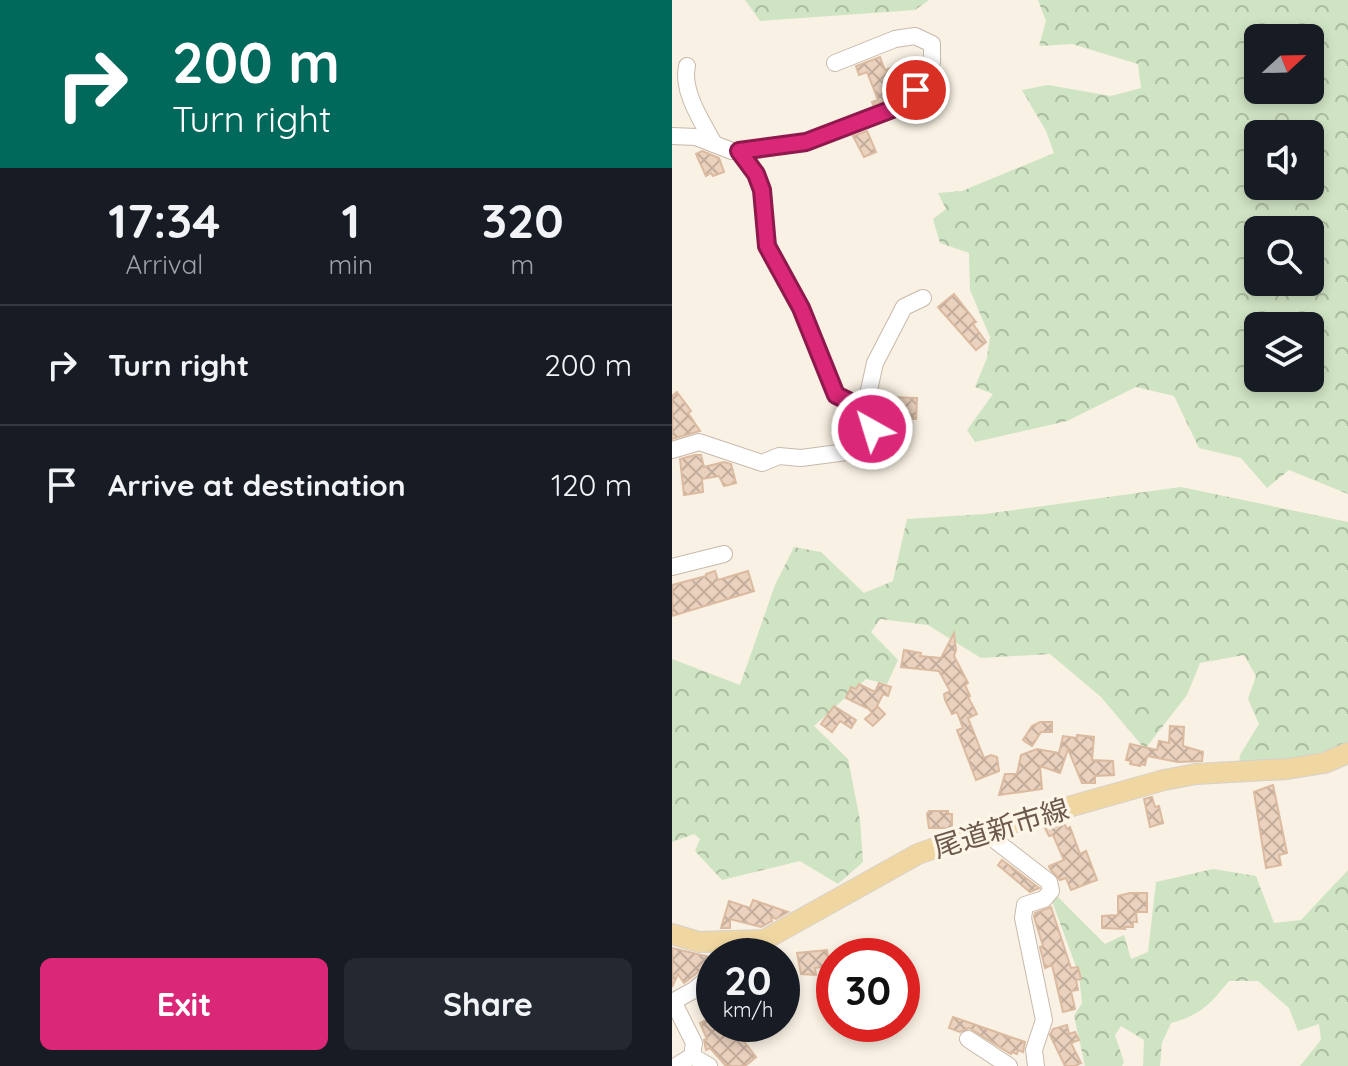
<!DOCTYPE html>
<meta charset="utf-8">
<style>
body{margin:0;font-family:Quicksand,"Noto Sans JP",sans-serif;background:#242831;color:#f1f3f6;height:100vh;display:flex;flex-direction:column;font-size:30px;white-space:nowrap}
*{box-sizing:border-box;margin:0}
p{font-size:26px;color:#9ea1a6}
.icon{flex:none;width:44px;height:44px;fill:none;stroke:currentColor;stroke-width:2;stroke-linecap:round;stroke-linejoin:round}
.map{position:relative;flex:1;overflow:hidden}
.drawer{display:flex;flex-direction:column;background:#171b24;width:672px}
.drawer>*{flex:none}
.guide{background:#00695c;color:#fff;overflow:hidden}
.needle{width:52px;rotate:68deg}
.buttons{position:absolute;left:572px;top:24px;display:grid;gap:16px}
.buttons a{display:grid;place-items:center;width:80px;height:80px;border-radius:12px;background:#171b24;box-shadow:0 4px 12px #0003;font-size:40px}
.speed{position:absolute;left:24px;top:938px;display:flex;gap:16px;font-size:40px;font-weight:700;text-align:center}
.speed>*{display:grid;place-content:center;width:104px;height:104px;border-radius:50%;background:#171b24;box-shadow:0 4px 12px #0003;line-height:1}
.speed small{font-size:20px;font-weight:400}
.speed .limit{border:12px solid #d22;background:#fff;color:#111}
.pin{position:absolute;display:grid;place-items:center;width:68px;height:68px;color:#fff;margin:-34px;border:4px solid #fff;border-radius:50%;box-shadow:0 2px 8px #0007}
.me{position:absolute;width:88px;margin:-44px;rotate:321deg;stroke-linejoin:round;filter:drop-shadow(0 0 6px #0008)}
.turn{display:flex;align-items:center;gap:28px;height:168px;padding:0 40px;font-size:36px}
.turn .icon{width:104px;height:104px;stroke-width:2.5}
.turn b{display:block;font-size:56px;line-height:68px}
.eta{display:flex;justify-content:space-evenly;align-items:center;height:136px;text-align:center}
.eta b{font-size:48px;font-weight:800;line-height:56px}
.button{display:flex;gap:16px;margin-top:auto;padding:16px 40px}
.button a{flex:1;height:92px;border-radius:12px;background:#db2777;color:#fff;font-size:32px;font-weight:800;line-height:92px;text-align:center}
.button a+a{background:#242831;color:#f1f3f6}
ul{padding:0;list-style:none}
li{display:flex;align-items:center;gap:24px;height:120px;padding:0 40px;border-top:2px solid #363941}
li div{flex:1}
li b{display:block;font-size:30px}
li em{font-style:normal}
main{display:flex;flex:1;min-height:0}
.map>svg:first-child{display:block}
.forest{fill:url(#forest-crowns);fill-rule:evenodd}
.building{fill:url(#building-cross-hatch);stroke:#dbbaa0;stroke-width:2}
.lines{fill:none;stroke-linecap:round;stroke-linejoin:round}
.minor-casing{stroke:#c8b9ab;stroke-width:18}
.major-casing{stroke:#d6d1cd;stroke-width:22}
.minor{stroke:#fff;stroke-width:16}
.major{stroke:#f0d7a2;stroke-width:20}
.route-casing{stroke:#8e194d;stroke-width:20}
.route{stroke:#db2777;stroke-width:14}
.labels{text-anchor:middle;stroke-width:7;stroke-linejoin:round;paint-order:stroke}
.street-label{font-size:28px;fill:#6d5a4c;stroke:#fcf5e8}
</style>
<main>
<section class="drawer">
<div class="guide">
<div class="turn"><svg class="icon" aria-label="right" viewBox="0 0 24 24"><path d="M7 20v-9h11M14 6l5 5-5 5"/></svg><div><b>200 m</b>Turn right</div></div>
</div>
<div class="eta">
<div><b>17:34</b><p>Arrival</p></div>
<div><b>1</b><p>min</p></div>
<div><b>320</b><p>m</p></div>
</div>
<ul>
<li><svg class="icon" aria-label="right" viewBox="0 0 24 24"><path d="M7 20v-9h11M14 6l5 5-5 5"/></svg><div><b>Turn right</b></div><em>200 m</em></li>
<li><svg class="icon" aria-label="arrive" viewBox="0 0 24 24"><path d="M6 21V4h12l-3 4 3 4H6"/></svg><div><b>Arrive at destination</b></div><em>120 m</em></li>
</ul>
<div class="button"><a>Exit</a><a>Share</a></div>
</section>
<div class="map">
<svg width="676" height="1066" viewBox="0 0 676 1066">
<defs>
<pattern id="forest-crowns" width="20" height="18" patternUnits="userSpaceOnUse" patternTransform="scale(2)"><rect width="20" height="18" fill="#cfe4c3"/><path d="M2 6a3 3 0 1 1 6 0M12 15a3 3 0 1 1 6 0" fill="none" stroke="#acbca1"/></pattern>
<pattern id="building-cross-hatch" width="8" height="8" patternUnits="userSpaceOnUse" patternTransform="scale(2)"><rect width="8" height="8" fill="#ebd2be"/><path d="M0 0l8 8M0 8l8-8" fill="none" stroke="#c3ad9d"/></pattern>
</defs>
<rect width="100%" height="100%" fill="#f9f1e3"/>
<g class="forest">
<path d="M73,0H257L243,10L88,21Z"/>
<path d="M366,0H676V494L617,470L595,488L569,458L527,448L502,396L464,387L395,421L303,442L295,430L321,394L303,387L315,358L318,337L298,290L297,253L268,243L261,219L274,209L266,193L290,191L382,153L374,131L350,90L376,85L439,96L469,88L466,64L400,44L367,46L374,21ZM586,38H638V90H586ZM586,134H638V186H586ZM586,230H638V282H586ZM586,326H638V378H586Z"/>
<path d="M509,487L676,522V743L622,762L567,765L568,755L587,724L576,699L584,676L572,655L528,663L515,695L473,749L429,697L378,654L309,658L256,625L208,619L199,632L226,660L215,684L194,679L142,726L176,759L188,820L191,862L166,884L128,861L50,880L23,851L28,839L22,834L0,842V659L68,685L103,585L122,547L149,552L192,593L221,581L235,519L313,514Z"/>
<path d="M541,869L584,876L602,923L629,920L676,870V1066H628L649,1040L647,1024L626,1031L617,1008L586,981H557C537,1005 529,1015 499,1023L490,1043L488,1066H471L472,1040L449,1026L443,1035L452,1062L450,1066H413L402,1016L410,1003L407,975L380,901L386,897L433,944L452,935L459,959L476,952L484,882Z"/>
</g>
<g class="building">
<path d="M208,57L213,70L225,66L235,84L223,90L224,96L201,105L200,102L206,100L195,72L187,75L184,66Z"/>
<path d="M195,131L204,152L192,157L181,136Z"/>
<path d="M30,151L47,158L52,172L41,176L39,173L34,176L24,154Z"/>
<path d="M282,294L304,322L301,324L314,342L304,350L266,307Z"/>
<path d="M5,392L19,411L16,413L28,431L0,439V396Z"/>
<path d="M213,397L245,398L244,419H209L208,409L210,403H213Z"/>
<path d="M23,455H29L32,467L52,462L59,464L64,483L52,486L47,476L30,479L31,492L12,495L8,459Z"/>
<path d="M43,571L46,580L76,571L82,591L0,616V585L34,576V574Z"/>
<path d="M282,633L284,650L282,656L296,683L293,685L298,696L296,697L305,714L296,718L312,758L319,755L325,757L327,771L304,780L285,730L291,728L285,712L280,714L273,700L272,694L278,691L267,671L229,667L232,650L249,653L248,656L269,658Z"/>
<path d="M207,683L219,687L216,696L211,694L204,708L206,707L213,714L201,726L193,719L200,713L197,709L174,698L179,687L184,689L187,684L203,692Z"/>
<path d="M162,706L184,720L179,728L168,721L160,732L149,724Z"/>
<path d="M368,722H380V732H369L360,746L351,740L360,726Z"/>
<path d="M498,726L512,727L511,746L531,752L530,761L506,762L475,756L473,765L468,764V766L458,764L459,761L454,760L458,744L485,750L487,741L497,743Z"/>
<path d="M405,735L422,737L420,760L441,761L442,775L423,776V783H410L396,749L388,773L368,766L370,789L327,795L333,774H345L349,755L365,749L387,753L391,736L405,738Z"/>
<path d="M601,785L615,853L607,855L609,865L594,868L582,792Z"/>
<path d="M480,797L483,807L487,806L491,823L478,827L472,799Z"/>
<path d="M257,811H276V814H280V828H257L255,814Z"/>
<path d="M386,823H392L395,829L398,827L408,854L414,851L425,880L399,890L394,878L388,880L378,869L377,866L392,860L381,835L377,836L373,828Z"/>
<path d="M330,860L367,888L358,892L326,865Z"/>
<path d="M458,893H475V912H464L465,922H461V927H452L453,929L430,928V916L446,915V896Z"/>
<path d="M81,900L116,912L104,919L99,917L100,921L89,927L58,919V928H49L57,901L78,908Z"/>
<path d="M379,907L397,962L399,968L406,967L409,979L404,980L406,990L399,991L403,1009L391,1012L380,965L373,968L368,947L371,946L362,917L363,913Z"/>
<path d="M0,948L42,958V962L35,965L12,983L6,974L0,987Z"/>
<path d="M155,950L157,966L143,968L144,975L129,974L125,953Z"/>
<path d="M42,1016V1024H53L60,1036L63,1034L68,1040L70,1039L84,1057L73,1066H54L38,1048L34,1050L32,1040L35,1039L28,1023Z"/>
<path d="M281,1017L353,1042L351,1052L346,1050L345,1054L340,1052L339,1054L297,1028L288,1032L277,1028Z"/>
<path d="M395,1025L397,1034L403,1032L407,1040L399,1043L409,1063L403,1066H393L378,1035L381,1029Z"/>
</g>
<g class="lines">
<defs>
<g id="minor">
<path d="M15,66C9,91 31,123 42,144"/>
<path d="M0,136L24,137L60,151H79L134,142L231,105L244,90L260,62V44L243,36L223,39L163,63"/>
<path d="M67,151L84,174L90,190L95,246L129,308L164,395L197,411"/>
<path d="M0,450L27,442L90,463L107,456L129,458L182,451L200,429L195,399L203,363L232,307L251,298"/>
<path d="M0,567L52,554"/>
<path d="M311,831L377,882L379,891L372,899L353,905L351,918L372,1020L362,1050L364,1066"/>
<path d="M62,956L69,950L70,941"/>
<path d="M1,1001L22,1043L20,1056"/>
<path d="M0,1002L22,990L42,973"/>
<path d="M296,1039L337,1066"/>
<path d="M4,1066L20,1056L37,1066"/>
</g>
<path id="major" d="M0,934L27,942L92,940L246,854L311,831L492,780L524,774L615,769L652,763L676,753"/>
</defs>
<use href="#minor" class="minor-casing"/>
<use href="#major" class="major-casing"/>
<use href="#minor" class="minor"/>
<use href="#major" class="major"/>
</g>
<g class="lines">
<defs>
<path id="route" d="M200,429L197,411L164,395L129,308L95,246L90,190L84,174L67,151L134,142L231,105L244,90"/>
</defs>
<use href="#route" class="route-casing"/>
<use href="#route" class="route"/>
</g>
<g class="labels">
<g class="street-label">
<text transform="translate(329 828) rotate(-17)" y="10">尾道新市線</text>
</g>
</g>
</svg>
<div class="buttons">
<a><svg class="needle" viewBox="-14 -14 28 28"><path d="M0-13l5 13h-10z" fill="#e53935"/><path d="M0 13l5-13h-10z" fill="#9ea1a6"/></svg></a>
<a><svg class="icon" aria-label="sound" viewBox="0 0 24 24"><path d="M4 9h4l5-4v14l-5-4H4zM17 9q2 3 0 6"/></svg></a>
<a><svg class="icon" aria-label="search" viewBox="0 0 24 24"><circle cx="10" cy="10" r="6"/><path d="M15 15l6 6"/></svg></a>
<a><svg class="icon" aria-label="layers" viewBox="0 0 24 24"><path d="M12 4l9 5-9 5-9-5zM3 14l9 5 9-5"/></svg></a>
</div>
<div class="speed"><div>20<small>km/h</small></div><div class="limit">30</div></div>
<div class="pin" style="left:244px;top:90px;background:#d93025"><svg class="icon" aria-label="arrive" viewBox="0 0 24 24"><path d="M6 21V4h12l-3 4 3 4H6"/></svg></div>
<svg class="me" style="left:200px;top:429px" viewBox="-20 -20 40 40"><circle r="17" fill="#db2777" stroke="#fff" stroke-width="3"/><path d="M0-11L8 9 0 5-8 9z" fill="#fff"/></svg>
</div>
</main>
